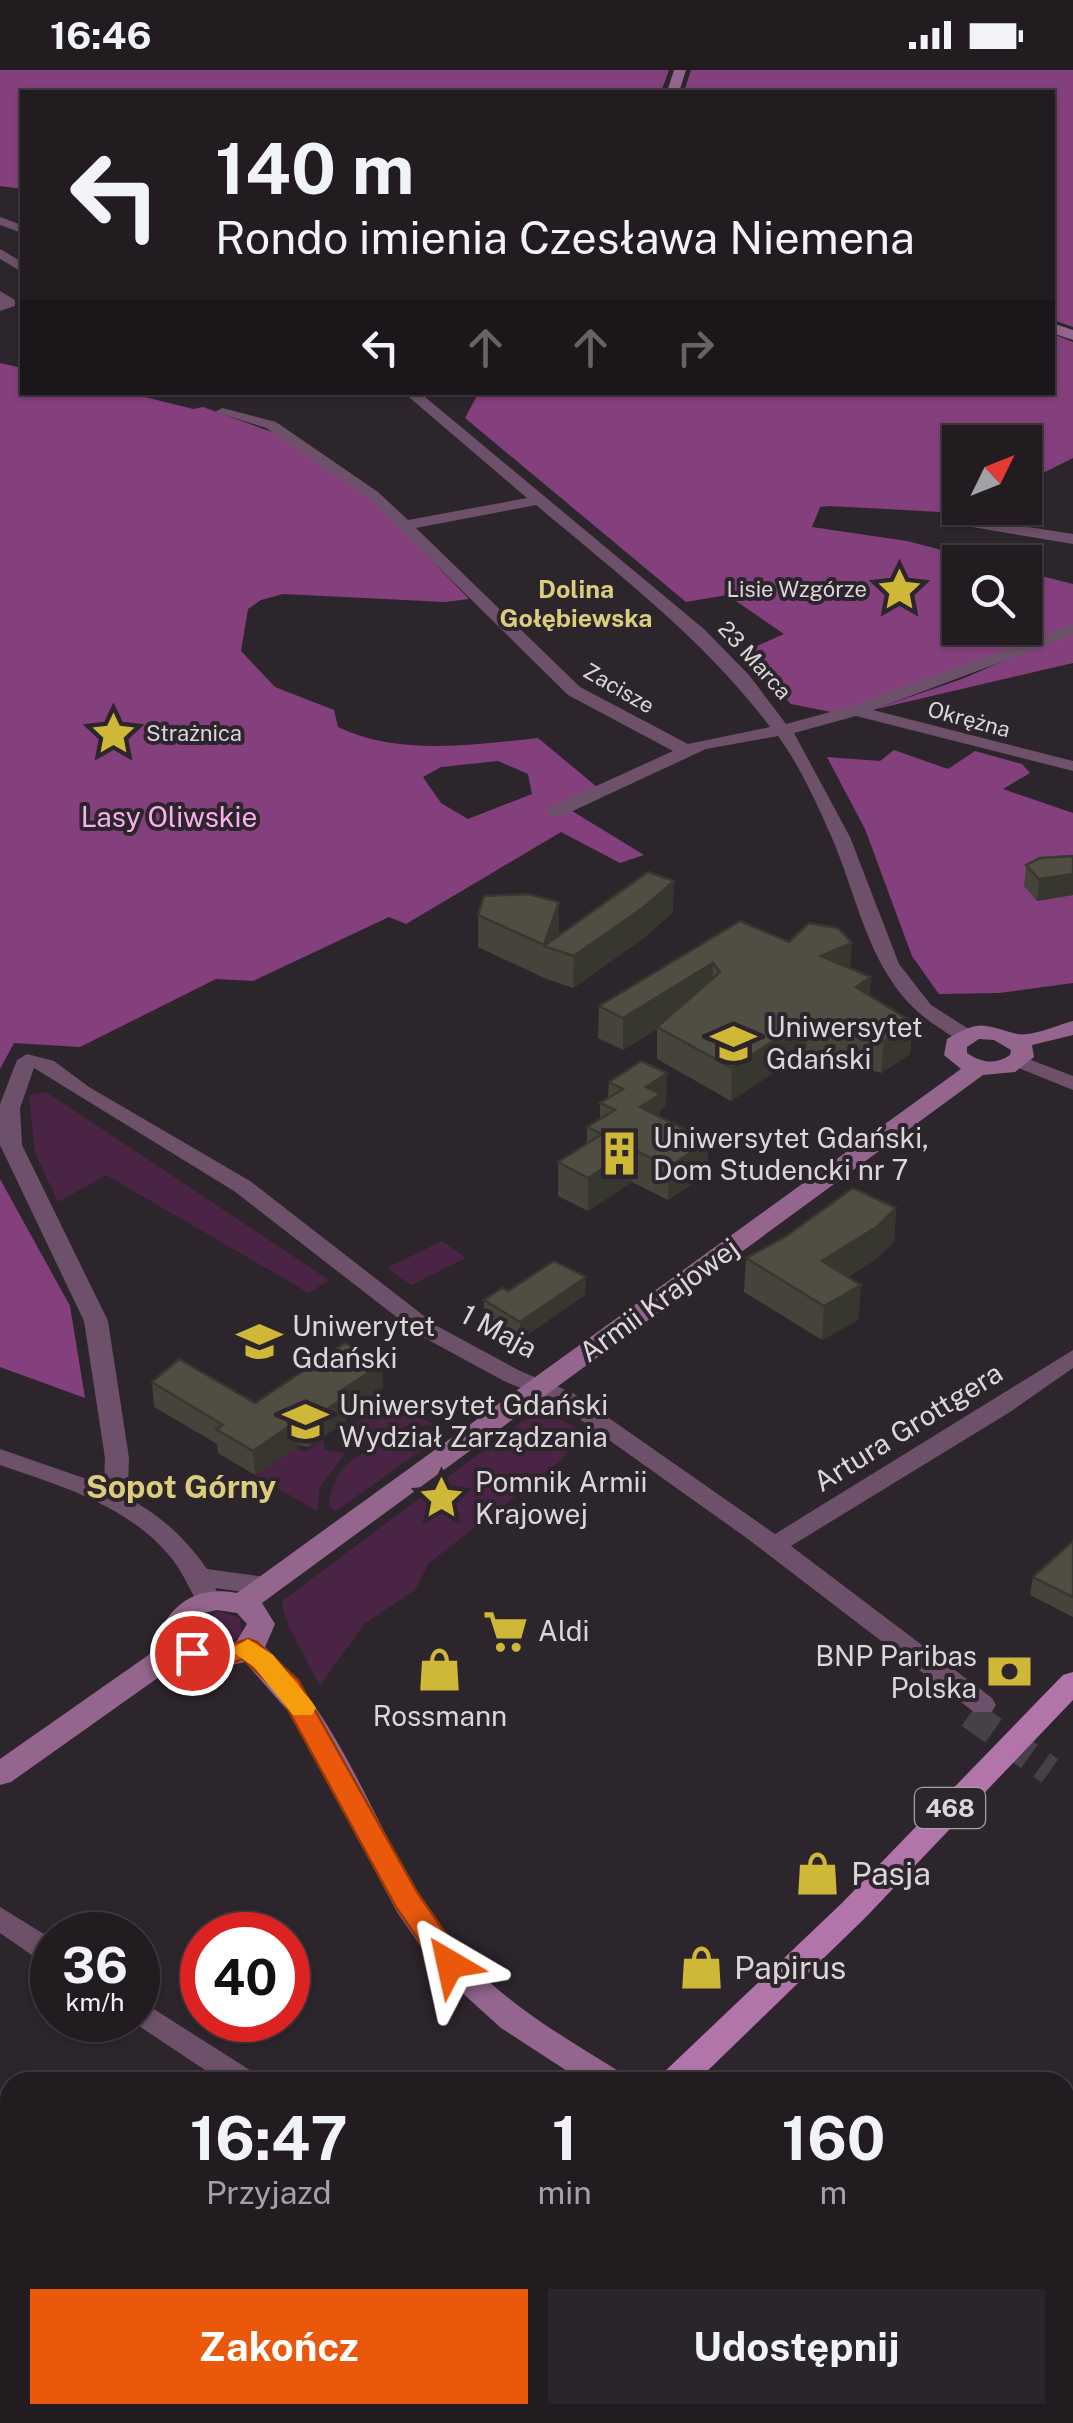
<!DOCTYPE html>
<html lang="pl">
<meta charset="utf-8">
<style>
body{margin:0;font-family:"Public Sans",sans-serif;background:#2a252a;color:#f1f3f6;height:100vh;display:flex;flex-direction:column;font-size:38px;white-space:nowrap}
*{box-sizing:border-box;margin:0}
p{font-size:32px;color:#a2a1a5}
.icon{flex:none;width:55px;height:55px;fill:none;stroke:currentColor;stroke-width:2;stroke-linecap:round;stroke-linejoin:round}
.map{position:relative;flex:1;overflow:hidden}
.side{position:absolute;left:0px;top:2002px;width:1075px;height:352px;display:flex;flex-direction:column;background:#221c21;border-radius:30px 30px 0 0;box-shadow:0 2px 8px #0004,0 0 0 2px #3f3a3f}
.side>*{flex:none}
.guide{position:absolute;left:20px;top:20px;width:1035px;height:305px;border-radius:0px;box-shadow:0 2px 8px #0004,0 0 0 2px #3f3a3f;background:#221c21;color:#f1f3f6;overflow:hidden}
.needle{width:65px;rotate:47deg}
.fabs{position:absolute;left:942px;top:355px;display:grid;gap:20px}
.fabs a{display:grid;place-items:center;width:100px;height:100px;border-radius:0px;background:#221c21;box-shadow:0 2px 8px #0004,0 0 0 2px #3f3a3f;font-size:50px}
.speed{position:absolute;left:30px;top:1842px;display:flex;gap:20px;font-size:50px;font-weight:700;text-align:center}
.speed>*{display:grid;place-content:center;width:130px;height:130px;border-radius:50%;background:#221c21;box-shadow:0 2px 8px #0004,0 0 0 2px #3f3a3f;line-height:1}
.speed small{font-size:25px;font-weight:400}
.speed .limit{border:15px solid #d22;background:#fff;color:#111}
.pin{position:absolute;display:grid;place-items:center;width:85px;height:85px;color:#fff;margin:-42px;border:5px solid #fff;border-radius:50%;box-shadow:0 2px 10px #0007}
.me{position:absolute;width:110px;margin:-55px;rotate:324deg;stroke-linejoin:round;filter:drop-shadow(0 0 8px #0008)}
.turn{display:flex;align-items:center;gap:35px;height:210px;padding:0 30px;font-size:45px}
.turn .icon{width:130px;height:130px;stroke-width:2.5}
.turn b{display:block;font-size:70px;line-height:85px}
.lanes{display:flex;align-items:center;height:95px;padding:0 30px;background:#0003;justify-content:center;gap:50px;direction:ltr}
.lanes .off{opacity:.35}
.eta{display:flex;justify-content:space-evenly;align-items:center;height:170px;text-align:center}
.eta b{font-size:60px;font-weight:700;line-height:70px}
.action{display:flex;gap:20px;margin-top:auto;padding:20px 30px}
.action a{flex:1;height:115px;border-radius:0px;background:#ea580c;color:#fff;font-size:40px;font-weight:700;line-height:115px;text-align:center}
.action a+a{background:#2a252a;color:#f1f3f6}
.status{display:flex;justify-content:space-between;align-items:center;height:70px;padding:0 50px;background:#221c21;direction:ltr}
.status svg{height:28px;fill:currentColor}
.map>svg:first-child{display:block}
.green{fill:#4a2445}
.forest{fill:#84407c;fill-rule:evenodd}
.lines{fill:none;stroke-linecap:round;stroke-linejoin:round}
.street-tunnel{stroke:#474046;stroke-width:29;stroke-dasharray:29 15;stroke-linecap:butt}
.street{fill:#6d5069;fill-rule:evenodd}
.secondary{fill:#94658d;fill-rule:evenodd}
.primary{fill:#b275aa;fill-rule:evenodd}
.rail-casing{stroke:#a39da2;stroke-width:12}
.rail{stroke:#2d252c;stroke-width:9;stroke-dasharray:25;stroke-linecap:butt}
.wall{fill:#45433a}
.shaded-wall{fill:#38372f}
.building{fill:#504e43;stroke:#38372f;stroke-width:2.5}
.route{fill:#ea580c;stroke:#983908;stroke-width:2.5}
.slow{fill:#f59e0b}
.labels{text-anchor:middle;stroke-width:8;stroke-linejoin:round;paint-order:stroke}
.far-poi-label{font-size:22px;fill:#dcd6db;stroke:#2d252c;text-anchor:end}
.far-street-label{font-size:22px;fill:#dcd6db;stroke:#2d252c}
.far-neighbourhood-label{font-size:25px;font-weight:bold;fill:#dbcc7e;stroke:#2d252c}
.shield{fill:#2d252c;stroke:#a8a1a6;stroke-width:2.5}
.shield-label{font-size:25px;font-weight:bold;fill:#dcd6db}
.park-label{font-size:28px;fill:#fbaeef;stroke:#2d252c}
.poi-label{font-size:28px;fill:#dcd6db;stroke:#2d252c;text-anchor:start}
.street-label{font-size:28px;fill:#dcd6db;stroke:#2d252c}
.quarter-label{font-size:32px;font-weight:bold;fill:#dbcc7e;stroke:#2d252c}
.near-poi-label{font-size:32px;fill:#dcd6db;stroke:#2d252c;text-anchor:start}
</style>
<div class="status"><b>16:46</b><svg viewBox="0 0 49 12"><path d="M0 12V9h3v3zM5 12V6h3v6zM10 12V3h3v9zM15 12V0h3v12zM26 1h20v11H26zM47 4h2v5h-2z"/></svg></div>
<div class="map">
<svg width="1073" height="2353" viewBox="0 0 1073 2353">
<rect width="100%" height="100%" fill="#2d252c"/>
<g class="green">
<path d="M46,1022L329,1210L309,1223L106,1105L58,1132L35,1083L29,1025Z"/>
<path d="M442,1171L466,1188L411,1215L387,1198Z"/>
<path d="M391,1330L434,1355L406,1356L358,1375L352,1371V1362L340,1363Z"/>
<path d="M532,1344L552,1345L587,1364L558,1393L429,1493L415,1520L364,1554L320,1616L289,1557L281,1532Z"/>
<path d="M417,1361L445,1363L336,1441L329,1437C329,1391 379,1370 417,1361Z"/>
<path d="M323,1369L325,1380L345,1383L320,1417L317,1441L255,1405L296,1377L305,1382Z"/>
<path d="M219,1541L240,1548L241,1564C227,1577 208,1579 195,1563L196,1553Z"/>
</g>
<g class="forest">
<path d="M0,0H669L661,22H22V119L0,116Z"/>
<path d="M691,0H1073V257L1053,250L1052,22H684Z"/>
<path d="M1053,264L1073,272V388L1025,412V372H960V438H983L978,444L829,436L820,437L812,457L907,471L989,492H960V558H1025V502L1073,514V555L836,643L791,634L741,583L784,564L727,525L686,532L465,348L479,322H1052Z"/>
<path d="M0,293L22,298V322L129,323L193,339L203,337L277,364L369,426L469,529L445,532L283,524L261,530L248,539L241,581L275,617L334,640L338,657C398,686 473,675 538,668L597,717L564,736L644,785L620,793L561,762L406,854L389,847L253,911L216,909L80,977L14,973L0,999ZM498,691L528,704L532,724L468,749L441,733L423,707L441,697Z"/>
<path d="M1073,561V593L872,640L962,609Z"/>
<path d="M894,680L948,699L975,681L1022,694L1030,703L1003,719L1073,743V913L999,923L939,924L912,886L865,759L827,687L880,691Z"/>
<path d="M0,1109L70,1236L85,1328L0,1297Z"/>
</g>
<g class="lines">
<path class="street-tunnel" d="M970,1644L1050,1701"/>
<g class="street">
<path d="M0,147L22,155V163L0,155Z"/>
<path d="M0,179L22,192V202L0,189Z"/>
<path d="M0,221L15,230V236L0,241Z"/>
<path d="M403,322H419L704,559L749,605L786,654L849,637L1073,554V565L873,640L1073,691V701L856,646L794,663L850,767L899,894L931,935L972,961L975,965L972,969C958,973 949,964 938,957C871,914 861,836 832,768C817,734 800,696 778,666L706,679L562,746H548V738L673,681L568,625L368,428L266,358L215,342L222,338L276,352L378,422L408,450L527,428ZM536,435C619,505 705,570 770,657L688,674L580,617L416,458Z"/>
<path d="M954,445L1073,464V474L948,453V447Z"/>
<path d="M27,984L54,991L89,1017L250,1111L437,1256L520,1301L573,1323L775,1464L1073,1280V1298L1010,1342L791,1476L992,1628L996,1635L992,1642H974L748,1469L557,1333L504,1311L421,1266L234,1121L34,998L20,1038L22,1075L108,1251L129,1388L128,1416L122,1425C157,1442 185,1467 207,1499L265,1507L274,1510L278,1516L274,1522L265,1525L215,1518L222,1531L218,1537H200C189,1519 182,1499 167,1483C126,1435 58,1415 0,1395V1379L104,1415L105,1388L84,1251L0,1075V1034L17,990Z"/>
<path d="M1018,985L1073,1006V1020L1011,995L1008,991Z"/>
<path d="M0,1837L52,1869V1895L42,1892L0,1863Z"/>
<path d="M138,1929L256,2004L260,2012H223L130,1950H138Z"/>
<path d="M0,2249L10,2253V2285L0,2281Z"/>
<path d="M86,2345H126L130,2353H90Z"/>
<path d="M445,2345H486L490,2353H449Z"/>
<path d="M811,2345H848L844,2353H807Z"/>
</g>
<g class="secondary">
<path d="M674,0H686L679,22H667Z"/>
<path d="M1052,253L1073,260V270L1052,263Z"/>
<path d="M1073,951V965L1032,975L1034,987L1015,1002L983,1005L262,1533L275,1554L265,1577C349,1657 376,1769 443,1861C488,1924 557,1963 622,2003L627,2012H584L501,1958L437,1900L397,1842L294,1648L245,1592L217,1598L183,1590L11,1712L0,1715V1689L167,1572L163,1555C180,1527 204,1517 237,1523L961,999L944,985L947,969C981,949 982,955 1017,964C1031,967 1058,955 1073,951ZM979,969L994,970L1011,980L1010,985C995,995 982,993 967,983V977ZM217,1540L237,1543L247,1554L236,1572L207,1577L194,1567L192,1557L204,1543Z"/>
<path d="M1073,2037V2070L1065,2073V2040Z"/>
</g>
<g class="primary">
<path d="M1073,1602V1630L865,1848L696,2012H658L663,2003L843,1832L1063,1605Z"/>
<path d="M317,2345H358L354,2353H313Z"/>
</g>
<defs>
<g id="rail">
<path d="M1065,2163L1073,2154"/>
<path d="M1065,2211L1073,2201"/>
<path d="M1065,2246L1073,2235"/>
<path d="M1065,2276L1073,2265"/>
<path d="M907,2353L914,2345"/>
<path d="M961,2353L966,2345"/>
<path d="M987,2353L993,2345"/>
<path d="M1013,2353L1018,2345"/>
</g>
</defs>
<use href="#rail" class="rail-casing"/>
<use href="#rail" class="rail"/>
</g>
<g class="wall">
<path d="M1073,786V825L1037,831L1024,816L1026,795Z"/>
<path d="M673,842L644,868L573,918L544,908L478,877V845L559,863L558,866Z"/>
<path d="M740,851L871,907L869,926L912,952L910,984L881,1003L806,981L731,1031L657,989V959L623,980L598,968L599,936Z"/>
<path d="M609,1012L666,1036L660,1040V1047L708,1071L707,1104L668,1130L632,1112L588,1141L558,1126V1092L587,1073V1057L600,1049V1033L608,1028Z"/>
<path d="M896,1138L894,1172L875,1190L848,1207L861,1215L858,1250L822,1270L744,1222L746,1188Z"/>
<path d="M586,1207L585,1225L520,1270L484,1248V1230L508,1221Z"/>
<path d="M152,1312L255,1333L383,1318L347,1342V1350L309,1377L299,1375L255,1405L218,1383L217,1374L154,1337Z"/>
<path d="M1073,1471V1547L1030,1525L1033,1507Z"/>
</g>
<g class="shaded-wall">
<path d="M1073,804V825L1037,831L1039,809Z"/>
<path d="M674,811L673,842L644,868L573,918L574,886Z"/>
<path d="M559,832V863L553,879L544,875Z"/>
<path d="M852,873L850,904L821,886Z"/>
<path d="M713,893L712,924L623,980V948Z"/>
<path d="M871,907L868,939L856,917Z"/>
<path d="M808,948L806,981L731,1031L732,998Z"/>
<path d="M912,952L910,984L881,1003L884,971Z"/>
<path d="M667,1003L666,1036L660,1040V1056L640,1037L646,1017Z"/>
<path d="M708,1071L707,1104L668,1130L669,1097Z"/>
<path d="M633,1079L632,1112L588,1141V1108Z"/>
<path d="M896,1138L894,1172L875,1190L820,1225L822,1191Z"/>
<path d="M586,1207L585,1225L520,1270V1252Z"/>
<path d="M861,1215L858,1250L822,1270L824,1236Z"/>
<path d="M382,1294L383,1318L347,1342V1350L309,1377L308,1353L339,1322Z"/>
<path d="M298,1350L299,1375L255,1405L253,1381Z"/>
</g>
<g class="building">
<path d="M1073,786V804L1039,809L1026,795L1040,788Z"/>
<path d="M648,802L674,811L644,837L574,886L544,876Z"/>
<path d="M528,824L559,832L544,875L478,845L484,826Z"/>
<path d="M740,851L789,872L809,853L838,858L852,873L821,886L871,907L856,917L912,952L884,971L808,948L732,998L657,957L720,902L713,893L623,948L599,936Z"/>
<path d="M641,991L667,1003L646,1017L661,1024L640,1037L708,1071L669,1097L633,1079L588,1108L558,1092L602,1064L587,1057L615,1040L600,1033L623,1019L609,1012Z"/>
<path d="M853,1118L896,1138L878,1156L822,1191L861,1215L824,1236L746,1188L785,1167Z"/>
<path d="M554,1191L586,1207L520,1252L484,1230L502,1218L508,1221Z"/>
<path d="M345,1273L382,1294L339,1322L346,1326L308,1353L298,1350L253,1381L216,1359L223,1355L152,1312L179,1289L255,1333Z"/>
<path d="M1073,1471V1527L1033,1507Z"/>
<path d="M1073,2273V2353H1021L1025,2345H1065V2284Z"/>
</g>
<path class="route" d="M248,1569L257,1572L298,1610L417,1822L461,1886L465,1894L461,1901H440L396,1837L279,1623L243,1589L220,1597L182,1589L178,1583L192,1574L219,1578Z"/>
<path class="slow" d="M248,1569L273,1585L312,1632L316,1638L312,1645H293L254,1597L230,1580Z"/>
<defs>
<symbol id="sight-bare" viewBox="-9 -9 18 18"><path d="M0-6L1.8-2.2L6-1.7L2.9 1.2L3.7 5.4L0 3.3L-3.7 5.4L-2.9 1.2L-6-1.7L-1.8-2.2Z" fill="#cfb837" stroke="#2d252c" stroke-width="2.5" paint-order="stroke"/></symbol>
<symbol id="university-bare" viewBox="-9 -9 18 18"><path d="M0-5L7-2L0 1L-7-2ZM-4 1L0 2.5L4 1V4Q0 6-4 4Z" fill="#cfb837" stroke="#2d252c" stroke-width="2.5" paint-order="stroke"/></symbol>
<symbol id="building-bare" viewBox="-9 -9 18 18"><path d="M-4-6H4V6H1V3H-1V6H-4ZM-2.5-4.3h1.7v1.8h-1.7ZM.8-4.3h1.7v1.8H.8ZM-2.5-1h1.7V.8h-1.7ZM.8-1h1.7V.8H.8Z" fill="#cfb837" stroke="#2d252c" stroke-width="2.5" paint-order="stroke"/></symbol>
<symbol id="supermarket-bare" viewBox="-9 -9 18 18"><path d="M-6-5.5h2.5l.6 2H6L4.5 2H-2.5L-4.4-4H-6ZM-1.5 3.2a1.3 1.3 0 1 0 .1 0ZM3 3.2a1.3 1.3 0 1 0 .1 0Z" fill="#cfb837" stroke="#2d252c" stroke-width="2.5" paint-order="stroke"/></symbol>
<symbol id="shop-bare" viewBox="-9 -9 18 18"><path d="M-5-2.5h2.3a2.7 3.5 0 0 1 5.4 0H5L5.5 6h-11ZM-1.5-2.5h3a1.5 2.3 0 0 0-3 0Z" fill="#cfb837" stroke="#2d252c" stroke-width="2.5" paint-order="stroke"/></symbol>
<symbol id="bank-bare" viewBox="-9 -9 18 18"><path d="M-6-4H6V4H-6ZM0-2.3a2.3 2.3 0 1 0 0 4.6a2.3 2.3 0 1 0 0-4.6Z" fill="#cfb837" stroke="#2d252c" stroke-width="2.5" paint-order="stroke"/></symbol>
</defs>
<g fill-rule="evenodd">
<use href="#sight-bare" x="868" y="488" width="63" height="63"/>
<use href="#sight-bare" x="82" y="632" width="63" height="63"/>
<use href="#university-bare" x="702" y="942" width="63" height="63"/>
<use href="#building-bare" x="588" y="1052" width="63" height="63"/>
<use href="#university-bare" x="228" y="1240" width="63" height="63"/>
<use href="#university-bare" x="274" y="1320" width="63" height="63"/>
<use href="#sight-bare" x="410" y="1396" width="63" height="63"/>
<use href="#supermarket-bare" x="474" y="1530" width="63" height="63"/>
<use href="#shop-bare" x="408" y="1568" width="63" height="63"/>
<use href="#bank-bare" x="978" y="1570" width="63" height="63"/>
<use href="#shop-bare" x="786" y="1772" width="63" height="63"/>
<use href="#shop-bare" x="670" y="1866" width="63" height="63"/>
</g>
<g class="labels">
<g class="far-poi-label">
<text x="867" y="527">Lisie Wzgórze</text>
<text x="146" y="671" text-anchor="start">Strażnica</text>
</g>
<g class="far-street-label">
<text transform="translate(755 590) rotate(48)" y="8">23 Marca</text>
<text transform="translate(619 618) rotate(30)" y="8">Zacisze</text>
<text transform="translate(969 649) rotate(15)" y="8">Okrężna</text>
</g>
<g class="far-neighbourhood-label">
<text x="576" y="528">Dolina<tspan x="576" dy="29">Gołębiewska</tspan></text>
</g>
<rect class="shield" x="915" y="1718" width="70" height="40" rx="8"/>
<g class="shield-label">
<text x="950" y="1747">468</text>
</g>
<g class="park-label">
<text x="169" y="757">Lasy Oliwskie</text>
</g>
<g class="poi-label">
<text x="766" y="967">Uniwersytet<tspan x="766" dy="32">Gdański</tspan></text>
<text x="653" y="1078">Uniwersytet Gdański,<tspan x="653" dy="32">Dom Studencki nr 7</tspan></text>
<text x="292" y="1266">Uniwerytet<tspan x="292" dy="32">Gdański</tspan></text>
<text x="339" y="1345">Uniwersytet Gdański<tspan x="339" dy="32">Wydział Zarządzania</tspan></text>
<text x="475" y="1422">Pomnik Armii<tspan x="475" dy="32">Krajowej</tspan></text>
<text x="538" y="1571">Aldi</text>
<text x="977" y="1596" text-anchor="end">BNP Paribas<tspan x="977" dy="32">Polska</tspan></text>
<text x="440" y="1656" text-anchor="middle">Rossmann</text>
</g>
<g class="street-label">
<text transform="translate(659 1230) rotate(-36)" y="10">Armii Krajowej</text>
<text transform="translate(499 1261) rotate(28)" y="10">1 Maja</text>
<text transform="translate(908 1357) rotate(-32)" y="10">Artura Grottgera</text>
</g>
<g class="quarter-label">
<text x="181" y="1428">Sopot Górny</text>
</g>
<g class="near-poi-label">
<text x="851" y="1815">Pasja</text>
<text x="734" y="1909">Papirus</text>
</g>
</g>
</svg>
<div class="fabs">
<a><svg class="needle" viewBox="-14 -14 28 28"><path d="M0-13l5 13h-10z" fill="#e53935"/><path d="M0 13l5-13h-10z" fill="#a2a1a5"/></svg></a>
<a><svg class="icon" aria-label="search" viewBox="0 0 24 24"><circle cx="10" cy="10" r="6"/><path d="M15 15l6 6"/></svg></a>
</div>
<div class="speed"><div>36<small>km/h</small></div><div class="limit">40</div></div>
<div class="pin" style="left:192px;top:1583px;background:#d93025"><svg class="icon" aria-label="arrive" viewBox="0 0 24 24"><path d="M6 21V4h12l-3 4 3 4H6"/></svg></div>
<svg class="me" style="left:450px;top:1894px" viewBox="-20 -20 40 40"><path d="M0-17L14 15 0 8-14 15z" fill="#ea580c" stroke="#fff" stroke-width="4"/></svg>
<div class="guide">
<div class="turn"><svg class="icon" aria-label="left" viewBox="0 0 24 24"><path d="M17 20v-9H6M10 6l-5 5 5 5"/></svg><div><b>140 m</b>Rondo imienia Czesława Niemena</div></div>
<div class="lanes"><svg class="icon" aria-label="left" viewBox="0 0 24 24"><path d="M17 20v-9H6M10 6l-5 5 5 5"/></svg><svg class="icon off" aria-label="ahead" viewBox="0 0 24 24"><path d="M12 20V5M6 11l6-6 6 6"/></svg><svg class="icon off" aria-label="ahead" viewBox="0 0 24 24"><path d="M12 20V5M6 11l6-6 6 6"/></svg><svg class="icon off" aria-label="right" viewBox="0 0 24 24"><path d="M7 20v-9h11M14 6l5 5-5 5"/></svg></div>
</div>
<section class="side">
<div class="eta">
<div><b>16:47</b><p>Przyjazd</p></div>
<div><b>1</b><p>min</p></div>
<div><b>160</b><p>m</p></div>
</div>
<div class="action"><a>Zakończ</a><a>Udostępnij</a></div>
</section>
</div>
